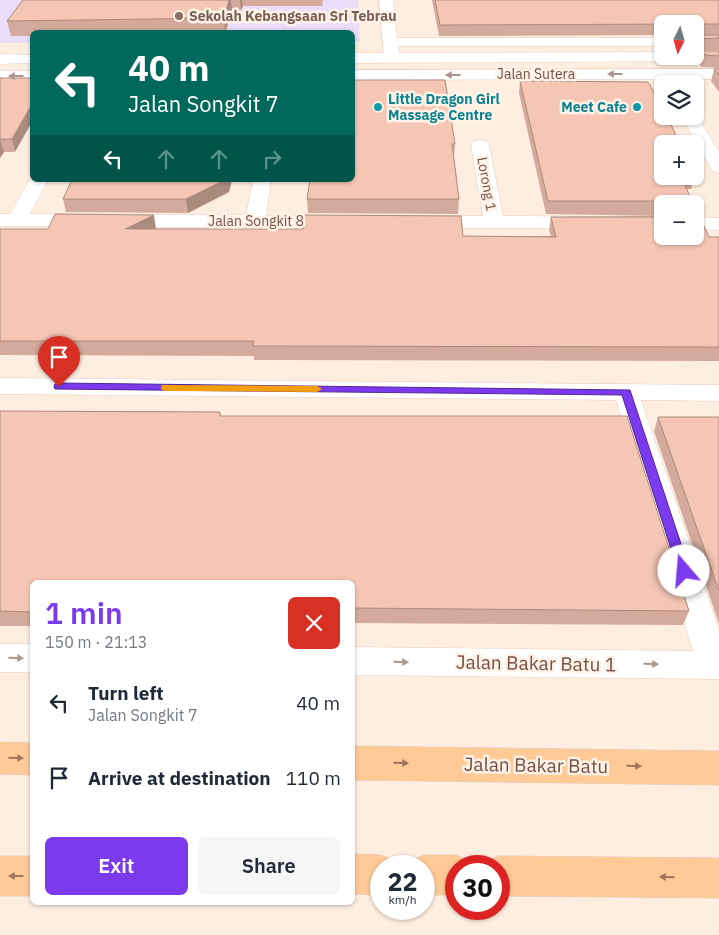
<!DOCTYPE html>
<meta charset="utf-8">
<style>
body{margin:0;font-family:"IBM Plex Sans",sans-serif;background:#f6f6f7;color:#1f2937;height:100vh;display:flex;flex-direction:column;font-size:19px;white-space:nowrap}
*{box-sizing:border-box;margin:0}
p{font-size:16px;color:#747a83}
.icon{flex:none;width:28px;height:28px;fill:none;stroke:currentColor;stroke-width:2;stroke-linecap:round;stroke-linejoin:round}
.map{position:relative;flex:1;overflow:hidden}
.details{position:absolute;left:30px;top:580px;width:325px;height:325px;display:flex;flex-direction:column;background:#fff;border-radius:8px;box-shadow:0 1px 4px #0004}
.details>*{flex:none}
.hud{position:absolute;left:30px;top:30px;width:325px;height:152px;border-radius:8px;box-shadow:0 1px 4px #0004;background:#00695c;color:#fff;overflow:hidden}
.needle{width:32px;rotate:185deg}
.fabs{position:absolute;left:654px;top:15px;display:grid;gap:10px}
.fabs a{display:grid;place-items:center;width:50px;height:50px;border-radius:8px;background:#fff;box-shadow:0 1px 4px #0004;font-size:25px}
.speed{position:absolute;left:370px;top:855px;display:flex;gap:10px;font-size:25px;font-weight:700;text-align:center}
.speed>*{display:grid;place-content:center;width:65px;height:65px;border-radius:50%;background:#fff;box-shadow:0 1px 4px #0004;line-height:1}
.speed small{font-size:12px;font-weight:400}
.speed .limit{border:8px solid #d22;background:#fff;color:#111}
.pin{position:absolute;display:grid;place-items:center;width:42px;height:42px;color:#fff;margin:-51px -21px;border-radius:50% 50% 50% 0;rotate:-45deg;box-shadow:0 0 5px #0007}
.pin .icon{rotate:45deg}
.me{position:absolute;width:55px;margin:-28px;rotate:342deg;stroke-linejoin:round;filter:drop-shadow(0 0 4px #0008)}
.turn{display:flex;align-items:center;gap:18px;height:105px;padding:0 15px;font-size:22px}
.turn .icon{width:65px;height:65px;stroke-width:2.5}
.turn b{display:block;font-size:35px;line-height:42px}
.lanes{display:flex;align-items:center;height:48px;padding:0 15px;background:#0003;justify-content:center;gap:25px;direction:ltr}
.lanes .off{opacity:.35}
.round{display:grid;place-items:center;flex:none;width:52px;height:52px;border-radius:8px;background:#f6f6f7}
.head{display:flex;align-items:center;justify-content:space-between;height:85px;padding:0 15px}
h1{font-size:30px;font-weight:600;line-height:38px;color:#7c3aed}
.cta{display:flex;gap:10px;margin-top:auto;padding:10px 15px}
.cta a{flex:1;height:58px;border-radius:8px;background:#7c3aed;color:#fff;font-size:20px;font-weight:600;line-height:58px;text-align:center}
.cta a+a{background:#f6f6f7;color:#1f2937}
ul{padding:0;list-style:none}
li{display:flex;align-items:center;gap:15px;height:75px;padding:0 15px}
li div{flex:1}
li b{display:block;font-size:19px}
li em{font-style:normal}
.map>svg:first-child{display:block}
.education{fill:#ebdcfa}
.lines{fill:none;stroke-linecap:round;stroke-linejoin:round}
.street-casing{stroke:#e5cbbe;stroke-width:1}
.secondary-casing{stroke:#ebcaba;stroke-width:1}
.primary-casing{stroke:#d9cecb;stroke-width:1}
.street{fill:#fff;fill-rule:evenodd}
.secondary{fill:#fff;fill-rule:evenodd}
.primary{fill:#ffca96;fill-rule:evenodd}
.wall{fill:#d4aa9c}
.shaded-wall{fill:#ac8b7f}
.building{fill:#f6c6b5;stroke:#ac8b7f}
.oneway{fill:#ad968f}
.oneway2{fill:#a0755d}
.route{fill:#7c3aed;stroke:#51269a}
.slow{fill:#f59e0b}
.education-dot{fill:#8d6e63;stroke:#fff3e8;stroke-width:2}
.culture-dot{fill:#0f9aa8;stroke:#fff3e8;stroke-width:2}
.labels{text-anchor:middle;stroke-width:5;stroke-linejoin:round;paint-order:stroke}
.far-education-label{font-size:14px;font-weight:bold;fill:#785e54;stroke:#fff3e8;text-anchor:start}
.far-street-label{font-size:14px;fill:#775045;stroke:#fff3e8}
.far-culture-label{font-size:14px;font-weight:bold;fill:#0d838f;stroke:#fff3e8;text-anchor:start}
.near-street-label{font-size:19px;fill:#775045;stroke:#fff3e8}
</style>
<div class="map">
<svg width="719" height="935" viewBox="0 0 719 935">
<rect width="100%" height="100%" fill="#feeedf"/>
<path class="education" d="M0,0H358L360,41H353L352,32H32V43H0Z"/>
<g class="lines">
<defs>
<g id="street">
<path d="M379,0H393L397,38H662V46H398L400,57L397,60H387L384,57Z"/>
<path d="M719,69V79L352,80V70Z"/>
<rect x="0" y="71" width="32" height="10"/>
<path d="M695,112L719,152V173L712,171L710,167L681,116H695Z"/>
<path d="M480,140L486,141L489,145L503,216L662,217V229L424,228L417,226L414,222L417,218L424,216H483L471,145L474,141Z"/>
<path d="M32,176V180H48L30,214L246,215L253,180H271L266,216H341L348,218L351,222L348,226L341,228L0,226V214H10Z"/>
<path d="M695,217L719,218V230L695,229Z"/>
<path d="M0,378L719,385V401L641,400L719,630V679L352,675V647L693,651L616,400L0,394Z"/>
<rect x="0" y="644" width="32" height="28"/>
</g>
<g id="secondary">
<path d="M719,51V61L352,63V53L662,52V56H695V52Z"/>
<path d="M0,54L32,55V63L0,64Z"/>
</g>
<g id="primary">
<path d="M0,742L32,743V775L0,774Z"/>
<path d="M352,746L719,751V785L352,780Z"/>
<path d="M352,854L381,855L395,861L397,866H381V895L352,894Z"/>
<path d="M424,855H456L470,861L472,866H456V895H424V866H408L410,861Z"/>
<rect x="0" y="856" width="32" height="40"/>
<path d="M499,856L719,858V898L499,896V866H483L485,862Z"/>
</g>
</defs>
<use href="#street" class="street-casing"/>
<use href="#secondary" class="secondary-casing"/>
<use href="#primary" class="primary-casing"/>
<use href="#street" class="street"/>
<use href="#secondary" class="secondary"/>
<use href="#primary" class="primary"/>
</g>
<g class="wall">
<path d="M23,0H323L322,6H243L241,10H232L226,32H32V36H11L7,21Z"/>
<path d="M432,0H719V50H695V24H662V35L439,36Z"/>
<path d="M702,51H719V68L702,67L699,63Z"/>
<path d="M714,69H719V92L711,81Z"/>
<path d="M0,78L15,152H4L0,158Z"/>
<path d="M352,80L455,144L454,157L459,199L458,214L308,213L307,199Z"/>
<path d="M520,81L662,176H694L691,189H687L693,204H662V216L546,214L519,93Z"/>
<path d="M72,180H232L229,192L188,213L66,212L63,199Z"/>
<path d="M697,216L709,237H719V361L254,360V356L0,355V229H156L463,236H551L549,230L551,217Z"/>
<path d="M0,411L220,412L221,416L689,611L683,625L352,623V582H32V626H0Z"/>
<path d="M658,417H719V624L654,431Z"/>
</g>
<g class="shaded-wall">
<path d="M229,0H231L232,10L225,32L224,18Z"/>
<path d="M240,0H242L243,6L241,10Z"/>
<path d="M32,104V122L15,152L12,139Z"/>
<path d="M0,139L4,152L0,158Z"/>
<path d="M225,180H232L229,192L188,213L186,199Z"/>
<path d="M154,215L156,229H125Z"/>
</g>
<g class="building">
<path d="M23,0H229L224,18L7,21Z"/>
<path d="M435,0H719V24H698L696,34L698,35H719V38L698,39L696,42L695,41V24L440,25Z"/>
<path d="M702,51H719V56L705,55Z"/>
<path d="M714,69H719V75Z"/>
<path d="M0,78H32V104L12,139H0Z"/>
<path d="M352,80H445L455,144H452L459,199H307L310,180H352Z"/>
<path d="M520,81L648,82L662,107V116H667L680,144H662V176H681L693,204H667L665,201H548Z"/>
<path d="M72,180H225L186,199H63Z"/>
<path d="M695,207L697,211V216L700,217L709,237H719V347L253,346L254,341H0V229H48L55,214L154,215L125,229H303L305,215L461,216L463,236L556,237L551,217H662V236H695Z"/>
<path d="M0,411L220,412V416H627L689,611L352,608V582H32V612L0,611Z"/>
<path d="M658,417H719V591Z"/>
</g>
<defs><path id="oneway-solid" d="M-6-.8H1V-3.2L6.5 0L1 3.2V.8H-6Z" transform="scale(1.25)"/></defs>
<g class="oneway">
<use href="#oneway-solid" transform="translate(615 74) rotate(180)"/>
<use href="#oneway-solid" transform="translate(453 75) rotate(180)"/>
<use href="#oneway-solid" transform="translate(16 76) rotate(180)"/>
<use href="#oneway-solid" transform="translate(16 658) rotate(1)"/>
<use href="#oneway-solid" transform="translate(401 662) rotate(1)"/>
<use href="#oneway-solid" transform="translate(651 664) rotate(1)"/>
</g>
<g class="oneway2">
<use href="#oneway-solid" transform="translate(16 758) rotate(1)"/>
<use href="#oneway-solid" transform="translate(401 763) rotate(1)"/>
<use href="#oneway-solid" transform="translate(634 766) rotate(1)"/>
<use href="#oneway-solid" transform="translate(16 876) rotate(180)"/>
<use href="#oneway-solid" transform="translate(667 877) rotate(-179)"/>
</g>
<path class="route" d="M59,383L630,390L690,571L688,575H680L678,571L622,395L55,389L54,387L55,384Z"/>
<path class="slow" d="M162,385L317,386L322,389L317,392L166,391L162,390L161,388Z"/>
<circle class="education-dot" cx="179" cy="16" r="5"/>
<g class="culture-dot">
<circle cx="378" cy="107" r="5"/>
<circle cx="637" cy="107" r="5"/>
</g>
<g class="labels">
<g class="far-education-label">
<text x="189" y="21">Sekolah Kebangsaan Sri Tebrau</text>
</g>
<g class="far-street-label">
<text x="536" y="79">Jalan Sutera</text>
<text transform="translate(487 184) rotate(80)" y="5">Lorong 1</text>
<text x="256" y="226">Jalan Songkit 8</text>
</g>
<g class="far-culture-label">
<text x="388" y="104">Little Dragon Girl<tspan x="388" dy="16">Massage Centre</tspan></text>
<text x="627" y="112" text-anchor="end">Meet Cafe</text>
</g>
<g class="near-street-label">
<text transform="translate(536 663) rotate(1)" y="7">Jalan Bakar Batu 1</text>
<text transform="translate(536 765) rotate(1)" y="7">Jalan Bakar Batu</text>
</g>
</g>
</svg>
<div class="fabs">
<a><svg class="needle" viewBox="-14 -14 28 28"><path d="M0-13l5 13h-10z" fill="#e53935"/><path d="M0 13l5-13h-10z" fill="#747a83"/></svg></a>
<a><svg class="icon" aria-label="layers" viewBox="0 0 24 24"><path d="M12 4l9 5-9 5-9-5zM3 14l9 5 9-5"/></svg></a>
<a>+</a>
<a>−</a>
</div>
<div class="speed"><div>22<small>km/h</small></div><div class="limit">30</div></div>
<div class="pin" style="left:59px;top:387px;background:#d93025"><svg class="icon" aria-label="arrive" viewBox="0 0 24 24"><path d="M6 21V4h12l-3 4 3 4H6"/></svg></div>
<svg class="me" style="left:684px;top:571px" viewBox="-20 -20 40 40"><circle r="19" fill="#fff"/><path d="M0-13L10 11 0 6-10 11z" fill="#7c3aed"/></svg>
<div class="hud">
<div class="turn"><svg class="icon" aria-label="left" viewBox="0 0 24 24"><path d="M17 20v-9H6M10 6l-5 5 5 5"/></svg><div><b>40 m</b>Jalan Songkit 7</div></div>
<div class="lanes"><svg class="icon" aria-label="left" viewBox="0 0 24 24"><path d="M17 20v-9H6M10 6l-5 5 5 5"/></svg><svg class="icon off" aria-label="ahead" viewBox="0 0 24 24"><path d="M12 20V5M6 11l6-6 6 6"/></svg><svg class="icon off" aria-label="ahead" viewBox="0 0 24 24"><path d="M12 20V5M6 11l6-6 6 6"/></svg><svg class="icon off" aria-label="right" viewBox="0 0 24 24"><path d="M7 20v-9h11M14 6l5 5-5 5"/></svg></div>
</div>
<section class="details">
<div class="head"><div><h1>1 min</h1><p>150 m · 21:13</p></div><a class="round" style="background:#d93025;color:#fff"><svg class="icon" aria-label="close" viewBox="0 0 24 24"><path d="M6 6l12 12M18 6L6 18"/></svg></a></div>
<ul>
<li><svg class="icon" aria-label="left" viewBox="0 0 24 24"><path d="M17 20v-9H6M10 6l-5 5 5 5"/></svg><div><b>Turn left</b><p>Jalan Songkit 7</p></div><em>40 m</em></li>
<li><svg class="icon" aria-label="arrive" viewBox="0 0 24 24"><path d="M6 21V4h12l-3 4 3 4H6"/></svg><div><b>Arrive at destination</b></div><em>110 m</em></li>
</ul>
<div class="cta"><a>Exit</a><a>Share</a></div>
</section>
</div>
